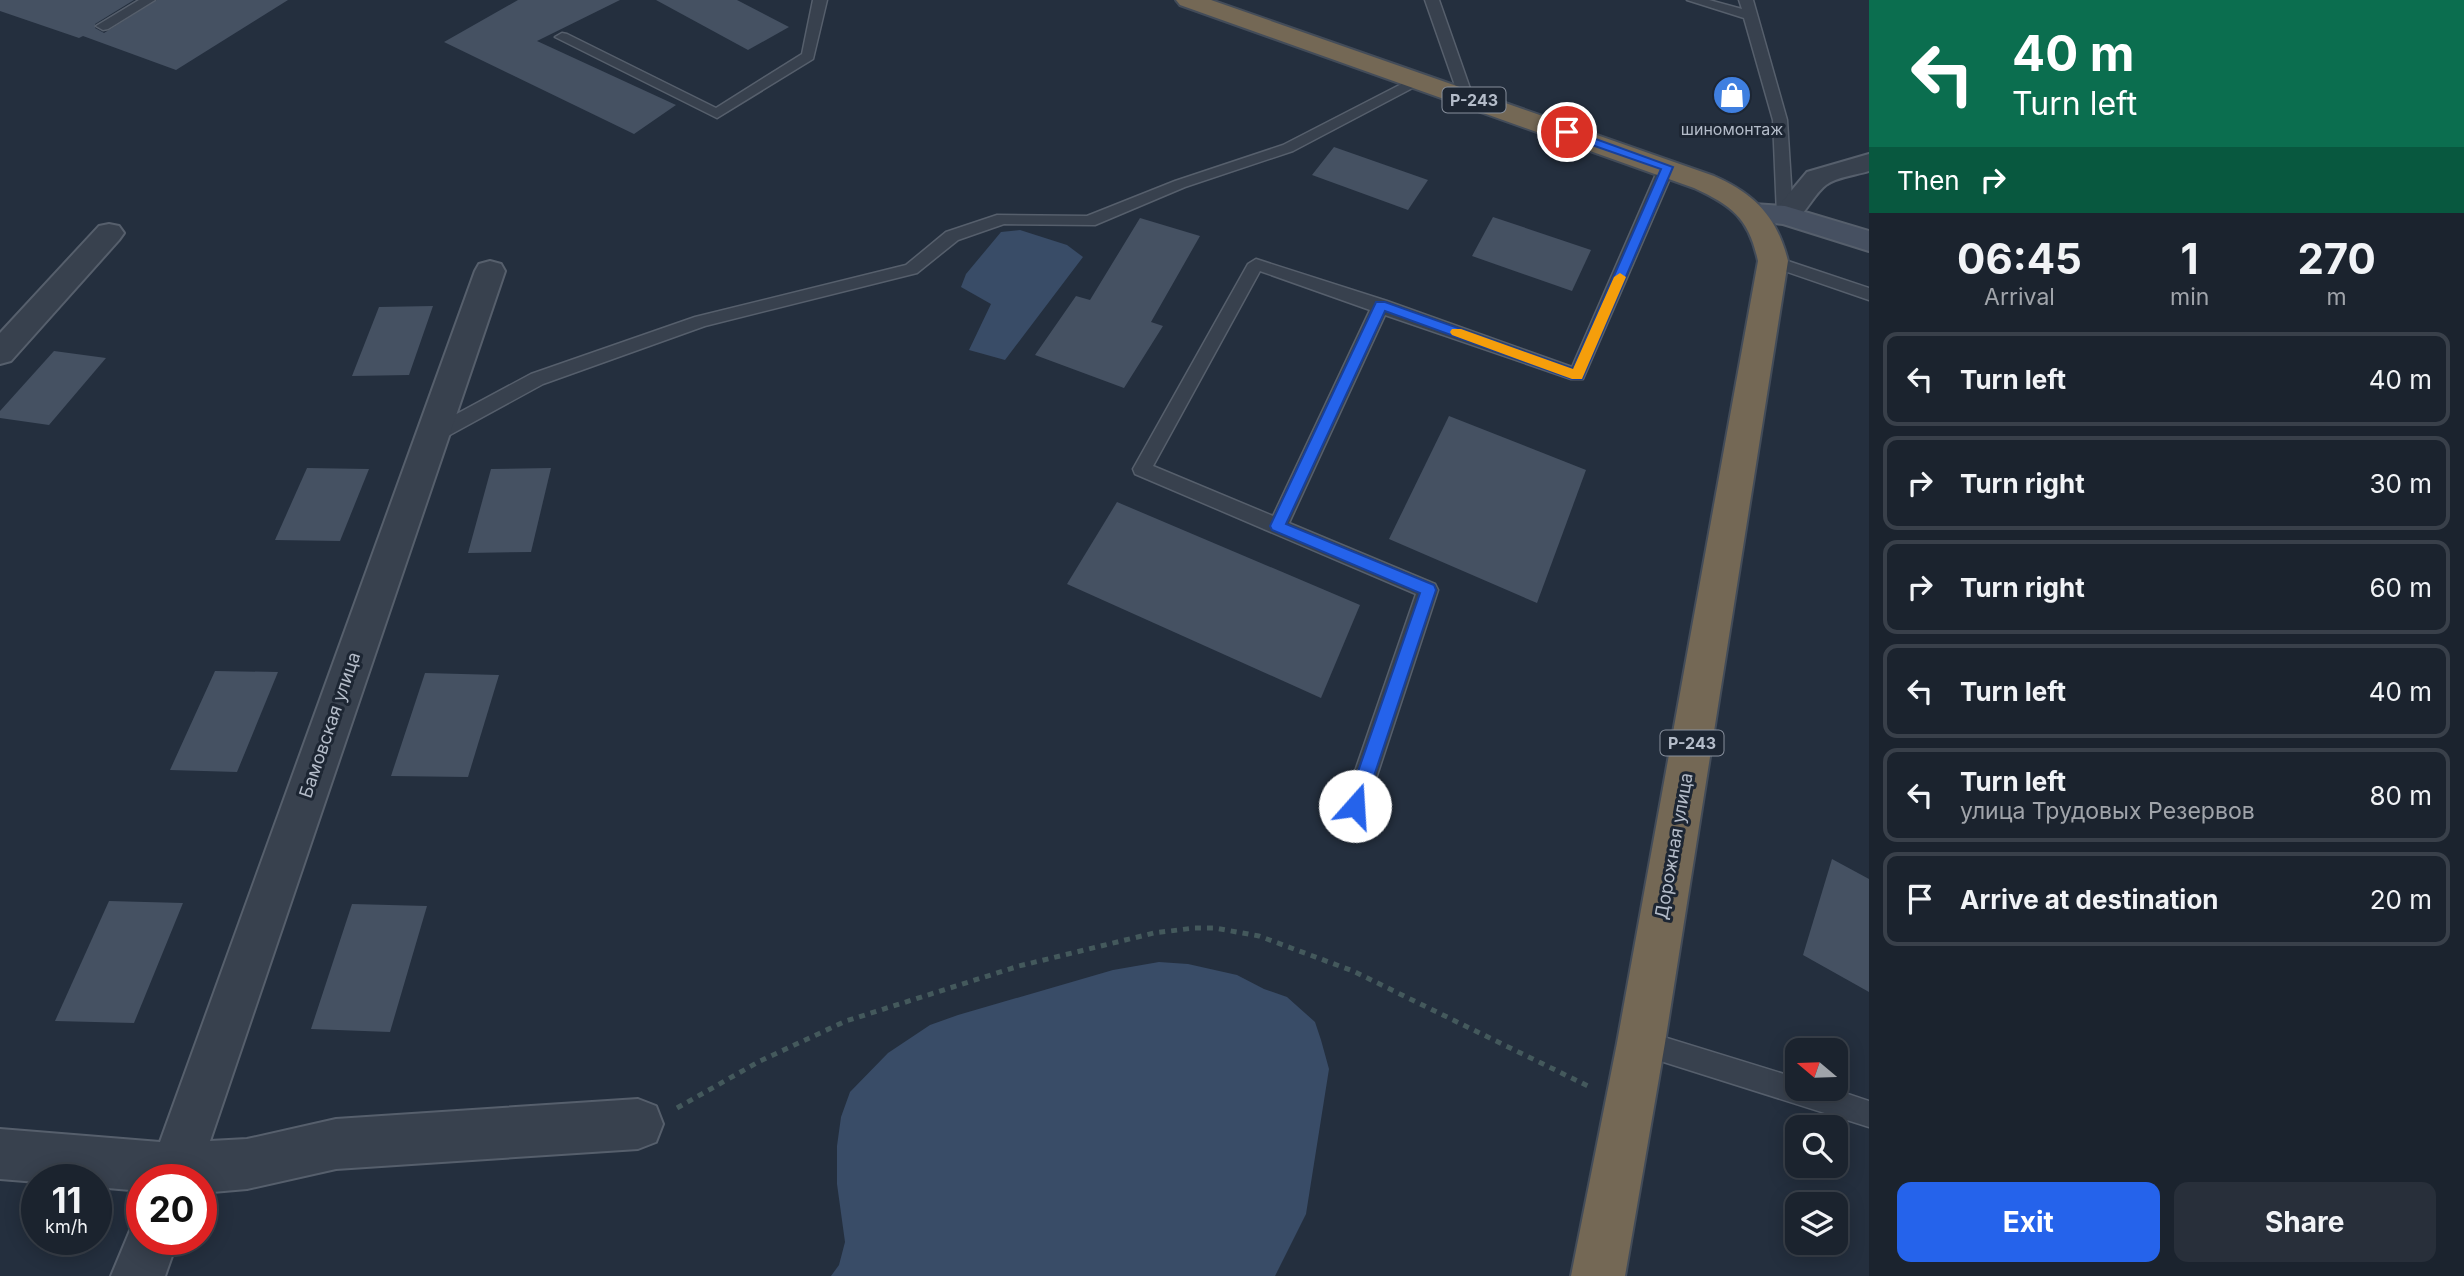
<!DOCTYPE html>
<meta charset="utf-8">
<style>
body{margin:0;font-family:Inter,sans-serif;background:#282f3a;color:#f1f3f6;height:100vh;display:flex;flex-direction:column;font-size:26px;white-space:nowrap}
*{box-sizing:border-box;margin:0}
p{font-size:23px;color:#a0a4aa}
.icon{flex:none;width:38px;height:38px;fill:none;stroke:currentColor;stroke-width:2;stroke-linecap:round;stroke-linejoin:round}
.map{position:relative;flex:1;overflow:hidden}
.side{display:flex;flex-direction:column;background:#1b232e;width:595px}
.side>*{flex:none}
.guide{background:#0b6e4f;color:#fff;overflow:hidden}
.needle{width:46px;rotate:289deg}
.fabs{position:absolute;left:1785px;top:1038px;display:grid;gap:14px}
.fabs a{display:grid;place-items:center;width:63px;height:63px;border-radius:14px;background:#1b232e;box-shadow:0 4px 18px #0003,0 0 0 2px #39404a;font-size:35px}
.speed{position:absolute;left:21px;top:1164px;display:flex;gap:14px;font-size:35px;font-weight:700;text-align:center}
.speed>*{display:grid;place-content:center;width:91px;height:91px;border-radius:50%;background:#1b232e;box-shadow:0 4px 18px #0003,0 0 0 2px #39404a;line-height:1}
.speed small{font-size:18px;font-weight:400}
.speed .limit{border:10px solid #d22;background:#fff;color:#111}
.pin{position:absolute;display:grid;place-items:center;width:60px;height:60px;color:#fff;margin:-30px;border:4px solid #fff;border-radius:50%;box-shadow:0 2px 7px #0007}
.me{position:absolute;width:77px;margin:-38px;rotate:19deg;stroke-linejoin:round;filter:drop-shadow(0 0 5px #0008)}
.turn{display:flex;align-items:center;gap:24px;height:147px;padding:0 28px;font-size:32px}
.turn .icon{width:91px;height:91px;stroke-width:2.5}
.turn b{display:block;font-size:49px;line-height:60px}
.then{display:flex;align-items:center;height:66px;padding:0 28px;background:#0003;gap:14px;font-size:26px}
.eta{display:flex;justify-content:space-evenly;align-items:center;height:119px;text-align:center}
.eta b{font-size:42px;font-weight:700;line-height:49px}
.cta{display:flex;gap:14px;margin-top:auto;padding:14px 28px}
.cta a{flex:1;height:80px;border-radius:14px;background:#2563eb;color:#fff;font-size:28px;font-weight:700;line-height:80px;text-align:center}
.cta a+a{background:#282f3a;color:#f1f3f6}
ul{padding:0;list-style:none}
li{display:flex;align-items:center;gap:21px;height:94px;margin:0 14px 10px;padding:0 14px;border:4px solid #39404a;border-radius:14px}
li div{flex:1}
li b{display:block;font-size:26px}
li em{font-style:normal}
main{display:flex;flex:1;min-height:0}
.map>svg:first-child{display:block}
.water{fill:#394c67}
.building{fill:#455162}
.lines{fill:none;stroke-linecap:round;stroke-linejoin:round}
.lane-casing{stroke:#565f6c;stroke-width:3}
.street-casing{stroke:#565f6c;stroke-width:4}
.secondary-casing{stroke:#565f6c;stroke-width:4}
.highway-casing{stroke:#434c59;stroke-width:4}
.path{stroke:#44595c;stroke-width:5;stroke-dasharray:6 6;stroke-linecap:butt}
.lane{fill:#38414e;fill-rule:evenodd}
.street{fill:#38414e;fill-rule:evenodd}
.secondary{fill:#465061;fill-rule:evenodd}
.highway{fill:#746855;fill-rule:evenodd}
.route{fill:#2563eb;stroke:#184099;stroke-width:2}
.slow{fill:#f59e0b}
.labels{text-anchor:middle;stroke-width:6;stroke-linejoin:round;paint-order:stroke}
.shield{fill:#1d2633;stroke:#878f9c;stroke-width:2}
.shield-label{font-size:16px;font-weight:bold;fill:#b4bcc9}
.far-poi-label{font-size:16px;fill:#b4bcc9;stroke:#1d2633}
.street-label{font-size:18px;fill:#b4bcc9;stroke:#1d2633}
</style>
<main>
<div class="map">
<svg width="1869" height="1276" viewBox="0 0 1869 1276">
<rect width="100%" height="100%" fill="#242f3e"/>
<g class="water">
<path d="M1020,230L1067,245L1083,257L1005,360L969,350L991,304L961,287L966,274L1001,232Z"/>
<path d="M1159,962L1188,964L1237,975L1264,989L1287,997L1315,1022L1321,1040L1329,1069L1306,1214L1275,1276H831L839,1265L845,1242L837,1184V1146L841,1117L850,1092L888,1053L930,1025L958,1015L1113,970Z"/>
</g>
<g class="building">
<path d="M0,0H134L95,24V28L104,33L157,0H288L176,70L83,36L79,38L0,11Z"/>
<path d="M518,0H620L537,41L676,105L634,134L444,42Z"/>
<path d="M656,0H737L789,27L748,50Z"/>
<path d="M1334,147L1428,180L1408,210L1312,175Z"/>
<path d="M1493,217L1591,250L1572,291L1472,256Z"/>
<path d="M1140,218L1200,236L1151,322L1163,326L1124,388L1035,355L1076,296L1090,300Z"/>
<path d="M433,306L409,375L352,376L379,307Z"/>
<path d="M54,351L106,358L49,425L0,418V411Z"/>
<path d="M1449,416L1586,470L1537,603L1389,539Z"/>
<path d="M307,468L369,469L340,541L275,540Z"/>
<path d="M551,468L531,552L468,553L491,469Z"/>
<path d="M1117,502L1360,605L1321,698L1067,584Z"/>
<path d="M215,671L278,672L237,772L170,770Z"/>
<path d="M425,673L499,675L468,777L391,776Z"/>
<path d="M1832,859L1869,879V992L1803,955Z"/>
<path d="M109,901L183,903L134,1023L55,1021Z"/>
<path d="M352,904L427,906L390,1032L311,1029Z"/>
</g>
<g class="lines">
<defs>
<g id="lane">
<path d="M139,0H155L108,29L103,30L96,26Z"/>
<path d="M813,0H827L813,59L717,118L555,37L562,33L567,34L716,108L802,54Z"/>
<path d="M1425,0H1439L1473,97L1471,100L1466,101L1459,97Z"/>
<path d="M1687,0H1709L1742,9L1739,0H1753L1787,120L1793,215L1791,219H1779L1777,215L1773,120L1744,18Z"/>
<path d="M1417,76L1424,80L1422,83L1293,151L1185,187L1095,225L1004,224L958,240L917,273L705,326L543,384L437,442H423L421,437L423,432L531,374L695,317L906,265L946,232L997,215L1087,216L1175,181L1283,145Z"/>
<path d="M1667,162L1675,167L1583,379H1571L1385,315L1289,523L1435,584L1438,590L1367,806L1363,814L1355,817L1347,814L1343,806L1416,594L1135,474L1133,469L1248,264L1256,259L1387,301L1572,367L1659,167ZM1260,271L1370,310L1273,516L1153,466Z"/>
<path d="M1773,256L1869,288V300L1767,265L1765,261Z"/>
<path d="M1641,1030L1797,1078V1088H1830L1869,1101V1127L1632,1052L1628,1043L1632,1034Z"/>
</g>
<g id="street">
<path d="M1869,154V171C1857,175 1836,177 1826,185C1807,200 1803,229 1775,221L1771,215L1807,172Z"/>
<path d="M109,224L119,226L124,233L119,240L11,361L0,364V333L99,226Z"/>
<path d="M490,261L501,264L505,271L210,1141L247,1139L336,1119L638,1099L656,1106L663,1124L656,1142L638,1149L336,1169L247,1189L201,1193V1180H142V1191L96,1187V1180H37V1182L0,1179V1129L160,1142L475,271L479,264Z"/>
<path d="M142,1217V1239H178L165,1276H111L134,1221Z"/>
</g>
<path id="secondary" d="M1753,204L1785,206L1869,231V251L1783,224L1743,219L1739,213L1743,207Z"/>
<path id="highway" d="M1176,0H1211L1714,176C1755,194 1777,217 1788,261L1665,1043L1625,1276H1571L1617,1043L1758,261C1749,219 1733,206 1694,188L1180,5Z"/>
</defs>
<use href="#lane" class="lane-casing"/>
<use href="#street" class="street-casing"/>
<use href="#secondary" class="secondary-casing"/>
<use href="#highway" class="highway-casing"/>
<path class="path" d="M677,1108L760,1061L846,1021L1019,966L1154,933L1194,928H1215L1259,936L1353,971L1588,1086"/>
<use href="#lane" class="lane"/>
<use href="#street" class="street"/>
<use href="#secondary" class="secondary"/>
<use href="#highway" class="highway"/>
</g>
<path class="route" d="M1563,130H1571L1673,167L1582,379H1572L1385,311L1286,524L1434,585L1436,590L1364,806L1361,812L1355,814L1349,812L1346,806L1420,593L1272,530L1270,526L1376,302H1385L1573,369L1661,169L1563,135Z"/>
<path class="slow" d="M1620,273L1626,277L1582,379H1572L1452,335L1450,332L1452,329H1461L1573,369L1614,277Z"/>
<defs>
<symbol id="shop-disc" viewBox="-11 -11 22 22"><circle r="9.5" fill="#3f7fe0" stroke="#1d2633"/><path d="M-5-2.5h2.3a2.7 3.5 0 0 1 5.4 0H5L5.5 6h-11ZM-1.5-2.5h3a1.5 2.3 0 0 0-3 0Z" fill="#fff"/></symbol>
</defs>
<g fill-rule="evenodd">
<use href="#shop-disc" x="1710" y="73" width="44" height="44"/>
</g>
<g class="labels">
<g class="shield">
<rect x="1442.5" y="87.5" width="63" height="25" rx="5"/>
<rect x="1660.5" y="730.5" width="63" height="25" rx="5"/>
</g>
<g class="shield-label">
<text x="1474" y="106">Р-243</text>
<text x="1692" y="749">Р-243</text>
</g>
<g class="far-poi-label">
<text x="1732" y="135">шиномонтаж</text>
</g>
<g class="street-label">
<text transform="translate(330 725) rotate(-71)" y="6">Бамовская улица</text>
<text transform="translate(1674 846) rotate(-80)" y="6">Дорожная улица</text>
</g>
</g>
</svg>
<div class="fabs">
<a><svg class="needle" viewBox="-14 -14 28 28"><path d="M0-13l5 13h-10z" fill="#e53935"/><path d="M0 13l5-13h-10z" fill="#a0a4aa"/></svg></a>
<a><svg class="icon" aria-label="search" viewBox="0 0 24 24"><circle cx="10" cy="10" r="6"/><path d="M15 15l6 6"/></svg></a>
<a><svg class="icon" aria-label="layers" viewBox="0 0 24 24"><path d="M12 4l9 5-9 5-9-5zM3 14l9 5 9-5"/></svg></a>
</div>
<div class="speed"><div>11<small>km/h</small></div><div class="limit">20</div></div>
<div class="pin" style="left:1567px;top:132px;background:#d93025"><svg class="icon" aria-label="arrive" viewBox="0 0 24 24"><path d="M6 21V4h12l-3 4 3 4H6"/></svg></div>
<svg class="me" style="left:1355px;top:806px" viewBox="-20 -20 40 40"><circle r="19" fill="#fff"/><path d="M0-13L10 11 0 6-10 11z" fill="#2563eb"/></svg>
</div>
<section class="side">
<div class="guide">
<div class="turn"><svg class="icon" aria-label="left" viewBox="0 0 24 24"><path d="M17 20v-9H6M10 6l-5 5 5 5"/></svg><div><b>40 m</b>Turn left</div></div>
<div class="then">Then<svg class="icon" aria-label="right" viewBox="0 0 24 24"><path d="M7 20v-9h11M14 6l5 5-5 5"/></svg></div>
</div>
<div class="eta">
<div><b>06:45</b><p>Arrival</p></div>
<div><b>1</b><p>min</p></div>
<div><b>270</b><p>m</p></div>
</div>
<ul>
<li><svg class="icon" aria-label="left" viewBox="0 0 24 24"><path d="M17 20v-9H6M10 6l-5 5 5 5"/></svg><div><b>Turn left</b></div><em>40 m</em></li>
<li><svg class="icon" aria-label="right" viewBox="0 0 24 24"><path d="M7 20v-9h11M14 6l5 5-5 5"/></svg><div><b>Turn right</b></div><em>30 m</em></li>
<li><svg class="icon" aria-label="right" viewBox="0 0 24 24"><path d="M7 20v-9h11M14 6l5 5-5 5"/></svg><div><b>Turn right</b></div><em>60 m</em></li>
<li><svg class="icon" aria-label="left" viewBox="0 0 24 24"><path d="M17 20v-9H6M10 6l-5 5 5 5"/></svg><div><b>Turn left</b></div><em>40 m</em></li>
<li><svg class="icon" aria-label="left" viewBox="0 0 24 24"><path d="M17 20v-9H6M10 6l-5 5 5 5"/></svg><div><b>Turn left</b><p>улица Трудовых Резервов</p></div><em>80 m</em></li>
<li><svg class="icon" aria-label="arrive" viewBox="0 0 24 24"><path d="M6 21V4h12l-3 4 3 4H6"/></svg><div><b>Arrive at destination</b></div><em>20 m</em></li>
</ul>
<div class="cta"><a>Exit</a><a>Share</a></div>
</section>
</main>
